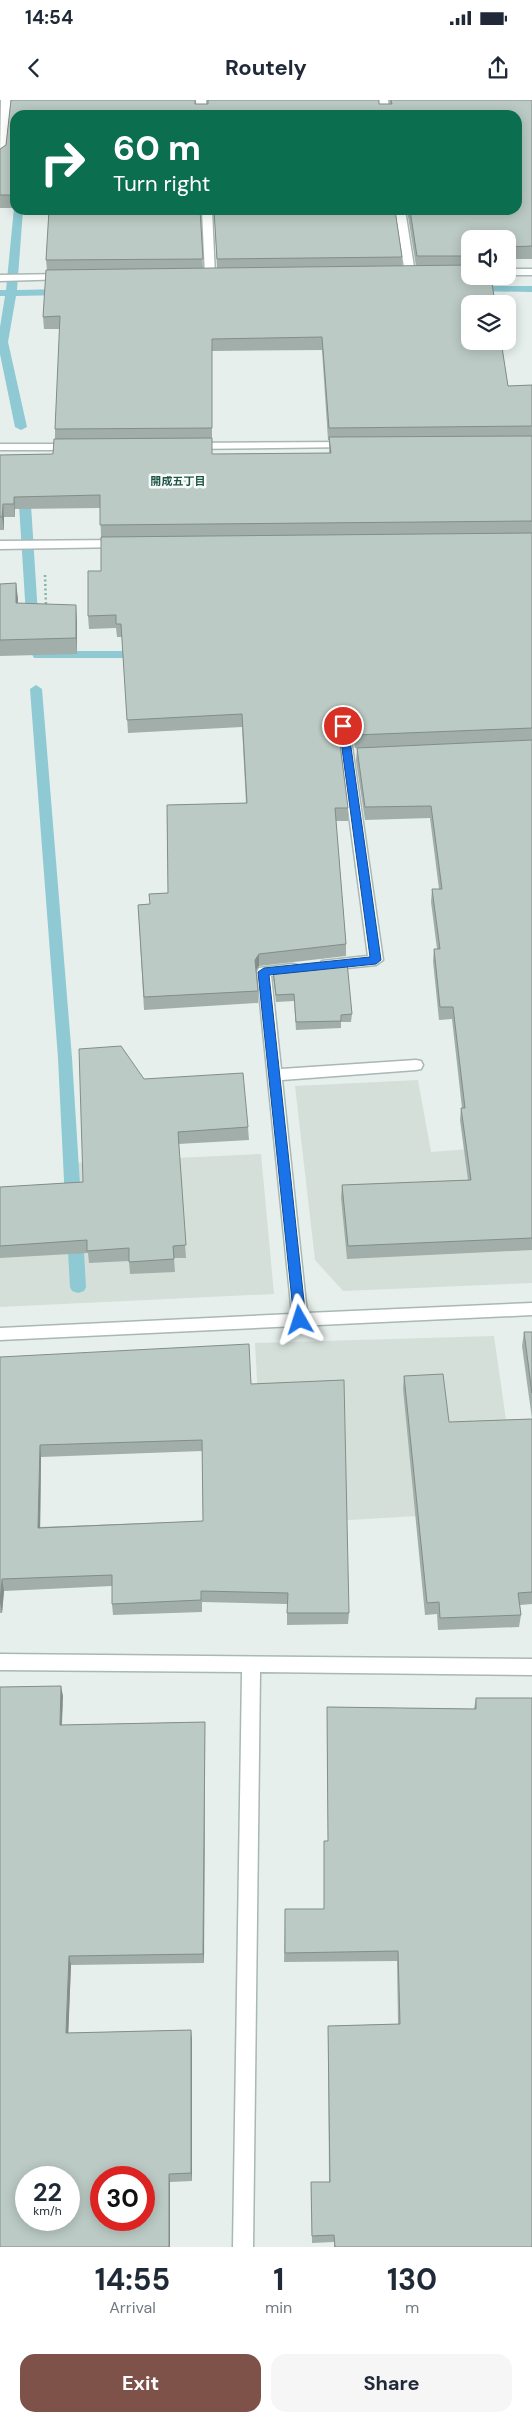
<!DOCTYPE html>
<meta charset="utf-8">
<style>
body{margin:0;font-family:"DM Sans","Noto Sans JP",sans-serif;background:#f6f6f7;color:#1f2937;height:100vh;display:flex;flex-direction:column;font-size:19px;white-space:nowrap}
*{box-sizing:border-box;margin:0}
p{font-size:16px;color:#747a83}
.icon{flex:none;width:28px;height:28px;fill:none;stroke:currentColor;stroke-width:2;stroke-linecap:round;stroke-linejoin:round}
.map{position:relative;height:2147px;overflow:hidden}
.panel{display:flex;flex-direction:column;background:#fff;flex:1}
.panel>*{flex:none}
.hud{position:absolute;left:10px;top:10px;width:512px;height:105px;border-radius:15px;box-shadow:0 2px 12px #0003;background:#0b6e4f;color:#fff;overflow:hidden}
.tools{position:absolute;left:461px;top:130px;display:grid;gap:10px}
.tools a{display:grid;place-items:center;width:55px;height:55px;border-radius:10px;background:#fff;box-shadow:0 2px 12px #0003;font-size:25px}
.speed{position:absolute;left:15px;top:2066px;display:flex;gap:10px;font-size:25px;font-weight:700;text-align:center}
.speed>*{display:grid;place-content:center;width:65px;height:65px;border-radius:50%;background:#fff;box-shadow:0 2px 12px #0003;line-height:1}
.speed small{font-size:12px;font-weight:400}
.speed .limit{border:8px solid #d22;background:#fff;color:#111}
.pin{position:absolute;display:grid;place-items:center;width:42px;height:42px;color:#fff;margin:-21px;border:2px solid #fff;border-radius:50%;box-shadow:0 1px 5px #0007}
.me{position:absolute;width:55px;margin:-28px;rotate:354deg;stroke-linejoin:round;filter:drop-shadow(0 0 4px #0008)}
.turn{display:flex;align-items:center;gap:18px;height:105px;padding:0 20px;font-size:22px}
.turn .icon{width:65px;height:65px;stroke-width:2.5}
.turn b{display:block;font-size:35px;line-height:42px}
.eta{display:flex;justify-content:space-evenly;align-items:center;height:85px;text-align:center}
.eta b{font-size:30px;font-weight:700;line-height:35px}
.primary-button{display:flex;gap:10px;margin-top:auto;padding:10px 20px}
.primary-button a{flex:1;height:58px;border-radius:15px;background:#7f5249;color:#fff;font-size:20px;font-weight:700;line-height:58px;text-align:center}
.primary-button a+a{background:#f6f6f7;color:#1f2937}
.status{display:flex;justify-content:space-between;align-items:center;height:35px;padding:0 25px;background:#fff;direction:ltr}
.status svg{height:14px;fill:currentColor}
header{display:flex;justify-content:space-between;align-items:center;height:65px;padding:0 20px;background:#fff;font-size:22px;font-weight:700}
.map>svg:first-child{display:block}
.built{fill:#d4dfda}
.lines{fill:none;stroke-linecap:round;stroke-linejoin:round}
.stream{fill:#8ec9d4;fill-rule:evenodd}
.minor-casing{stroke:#a8b8b2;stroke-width:3}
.path{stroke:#86b3a5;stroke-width:2.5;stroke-dasharray:2 2.5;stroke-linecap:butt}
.minor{fill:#fff;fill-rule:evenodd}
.wall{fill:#a1aea9;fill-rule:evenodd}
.shaded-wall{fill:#838d89}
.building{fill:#bbcac4;stroke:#838d89;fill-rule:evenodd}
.route{fill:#1a73e8;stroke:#114b97}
.labels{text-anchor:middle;stroke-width:5;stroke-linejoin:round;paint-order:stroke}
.far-neighbourhood-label{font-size:11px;font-weight:bold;fill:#1f5548;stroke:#f7fbf9}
</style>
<div class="status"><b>14:54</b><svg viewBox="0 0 49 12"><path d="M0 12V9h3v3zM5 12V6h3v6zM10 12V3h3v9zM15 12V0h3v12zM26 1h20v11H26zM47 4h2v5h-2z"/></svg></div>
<header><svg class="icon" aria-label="back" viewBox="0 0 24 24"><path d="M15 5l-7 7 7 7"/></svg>Routely<svg class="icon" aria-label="share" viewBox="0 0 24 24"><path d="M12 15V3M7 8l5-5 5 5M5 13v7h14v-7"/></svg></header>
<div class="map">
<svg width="532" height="2147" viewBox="0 0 532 2147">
<rect width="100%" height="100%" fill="#e6efeb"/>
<g class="built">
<path d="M418,980L431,1052L532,1044V1183L343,1191L315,1160L295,986Z"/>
<path d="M261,1054L274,1194L0,1207V1091L70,1087L69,1063Z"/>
<path d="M494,1236L519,1410L265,1425L255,1243Z"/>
</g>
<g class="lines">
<g class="stream">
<path d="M14,108L15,110H23L17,190L63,189L68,192L63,195L16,196L8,242L27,327L21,330L15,327L0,254V227L5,196H0V190H6Z"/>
<path d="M474,186H532V192L470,191L469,189Z"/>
<path d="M24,386L30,389L40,547L42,551H143L149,555L147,558H34L28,547L18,389Z"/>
<path d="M36,585L42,589L72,958L81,1101L78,1105L73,1107L68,1105L65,1101L58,958L30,589Z"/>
<path d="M75,1128L80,1130L83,1134L86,1187L84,1191L78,1193L72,1191L70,1187L67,1134L70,1130Z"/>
</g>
<defs>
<g id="minor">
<path d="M1,0H11L5,57L0,60Z"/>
<path d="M196,0H206L207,15H197Z"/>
<path d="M378,0H388L390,15H380Z"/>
<path d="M202,110H212L215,176L210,179L205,176Z"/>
<path d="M395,110H405L415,173L414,175L410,176L405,173Z"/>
<rect x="508" y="169" width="24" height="6"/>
<path d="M66,174L70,175V179L0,181V175Z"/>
<path d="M348,342L354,345L352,347L191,349L185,346L191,343Z"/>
<path d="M0,344H73L79,347L73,350H0Z"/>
<path d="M121,440L125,441L127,444L125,447L0,449V441Z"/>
<path d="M343,622L349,626L383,860L376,865L327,870L320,865L322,861L368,856L337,626Z"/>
<path d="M292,864L297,865L299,869L297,873L271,876L281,969L416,960L421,961L423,965L421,969L416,970L282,980L307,1213L532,1203V1215L0,1240V1228L292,1214L257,872L259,868Z"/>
<path d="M0,1554L532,1559V1575L260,1572L253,2147H233L242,1572L0,1570Z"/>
</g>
</defs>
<use href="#minor" class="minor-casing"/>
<path class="path" d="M45,475L46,506"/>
<use href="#minor" class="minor"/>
</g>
<g class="wall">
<path d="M11,0H195V4H208L207,0H379V4H390L389,0H532V159H508V139H470V176H491L495,204H470V241H501L508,286L532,285V1150L347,1159L341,1098L342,1085L468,1080L460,1020L461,1008H462L452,919L439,920L433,861L434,849H437L431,802L432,789H439L430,718L365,720L356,661L357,648H355L350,624L342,620L338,623L348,708V721H336L346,844V856L259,866L256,870L258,891V903L144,910L138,805L150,804L149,794L168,793L167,705L246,703L242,627L128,633L122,537H117L116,528L89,529L88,516V471H101V437L100,408L15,409V417H4V430H0V355L53,354L54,339H55V329L60,229H44L43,217L46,170H47L46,160L49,110H200L203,168H217L214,110H395L402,157V166H416L407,110H518V15H15V108H0V49L6,45ZM322,250L328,340H329V353L212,354V251Z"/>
<path d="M16,483L18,503L77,521V554L0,556V484Z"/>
<path d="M273,870L352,914L351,922H341V928L296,930L294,901L276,902L273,878Z"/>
<path d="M144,979L248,1027L249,1040L178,1044L186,1158H174L175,1172L130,1174L129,1161L89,1163L88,1153L0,1158V1087L83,1082Z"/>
<path d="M524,1232H532V1504L520,1505L521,1515L519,1527L438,1530L437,1514L425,1515L403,1289L404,1276L449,1322L532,1319L522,1246Z"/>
<path d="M0,1257L251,1284L349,1513L348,1524L287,1525V1504L202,1502V1512L113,1515L112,1504V1486L4,1491L2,1513H0ZM202,1351L203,1421L40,1427L41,1357Z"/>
<path d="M63,1596L62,1625L205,1622L204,1863L71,1865L68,1933L191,1930L192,2081L170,2082L0,2147Z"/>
<path d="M476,1598L532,2147H334V2142L312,2143L311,2082H329L328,1926L398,1924L397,1861L284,1862L285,1809H324V1741H328L327,1607L474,1609Z"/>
</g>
<g class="shaded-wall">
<path d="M14,397L15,409V417L14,404Z"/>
<path d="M3,404L4,417V430L2,417Z"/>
<path d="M16,483L18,499L17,519L16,503Z"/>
<path d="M76,505L77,521V554L76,538Z"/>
<path d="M342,608V620L336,624V612Z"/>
<path d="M259,854V866L255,872V860Z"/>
<path d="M40,1345L41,1357L40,1439L38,1428Z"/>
<path d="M2,1479L4,1491L2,1513L0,1502Z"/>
<path d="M61,1586L63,1596L61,1636L60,1625Z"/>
<path d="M205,1622V1633L204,1863L203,1854Z"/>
<path d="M69,1856L71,1865L68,1942L66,1933Z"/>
<path d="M191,1930L192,1939V2081L191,2073Z"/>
<path d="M169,2074L170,2082V2147H169Z"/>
</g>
<g class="building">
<path d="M11,0H195V4H208V0H379V4H392L391,0H532V146L508,147V139H470V156H417L410,110H518V15H15V95H0V49L6,45Z"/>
<path d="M49,110H200L203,159L46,160Z"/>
<path d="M214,110H395L402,157L217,159Z"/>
<path d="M470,165V176H491L495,204H470V241H501L508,286L532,285V326L329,328L322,237L212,239V328L55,329L60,216L43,217L46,170Z"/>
<path d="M532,336V421L100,425V395L14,397V404H3L2,417H0V355L53,354L54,339L212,338V354L331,353L329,337Z"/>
<path d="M532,433V628L355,635L350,612L342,608L336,612L348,708H335L346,844L259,854L255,860L258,891L144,897L138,805L150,804L149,794L168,793L167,705L247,703L242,614L127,620L121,524H116V515L88,516V471H101V437Z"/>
<path d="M16,483V503L76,505V538L0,540V484Z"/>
<path d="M532,640V1138L348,1146L342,1085L471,1080L461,1008H465L453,907H440L434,849H440L432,789H442L431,706L365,707L357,648Z"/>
<path d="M347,862L352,914L341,915V921L296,922L294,894L276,895L273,870Z"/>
<path d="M121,946L144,979L243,973L248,1027L178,1032L186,1145L173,1146L174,1159L129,1162V1148L87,1151V1140L0,1146V1087L83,1082L79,949Z"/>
<path d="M524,1232H532V1293Z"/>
<path d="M249,1244L251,1284L344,1280L349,1513H287L288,1493L201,1491V1500L112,1504V1475L2,1479L0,1502V1257ZM202,1340L203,1421L38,1428L40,1345Z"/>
<path d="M443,1274L449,1322L532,1319V1492L518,1493L521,1515L440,1518L439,1502L427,1503L404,1276Z"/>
<path d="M61,1586L60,1625L205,1622L203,1854L69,1856L66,1933L191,1930V2073L169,2074V2147H0V1587ZM26,2078H69V2120H26ZM101,2078H144V2120H101Z"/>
<path d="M476,1598H532V2147H335L334,2135L312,2136L311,2082H330L328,1926L400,1924L398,1851L285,1853V1809H324V1741H328L327,1607L476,1609Z"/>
</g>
<path class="route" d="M343,623L348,626L381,860L376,864L269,875L306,1220L300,1225L294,1220L258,872L264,868L370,857L339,626Z"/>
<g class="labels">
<g class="far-neighbourhood-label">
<text x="178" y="385">開成五丁目</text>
</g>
</g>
</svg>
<div class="tools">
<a><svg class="icon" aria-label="sound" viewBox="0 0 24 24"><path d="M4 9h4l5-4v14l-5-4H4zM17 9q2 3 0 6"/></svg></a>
<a><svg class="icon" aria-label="layers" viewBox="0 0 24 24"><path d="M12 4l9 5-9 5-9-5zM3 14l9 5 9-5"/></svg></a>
</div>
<div class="speed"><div>22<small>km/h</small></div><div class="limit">30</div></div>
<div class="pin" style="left:343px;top:626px;background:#d93025"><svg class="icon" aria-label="arrive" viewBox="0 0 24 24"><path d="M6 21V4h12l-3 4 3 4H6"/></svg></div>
<svg class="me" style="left:300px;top:1220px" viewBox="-20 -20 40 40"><path d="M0-17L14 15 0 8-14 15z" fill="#1a73e8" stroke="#fff" stroke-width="4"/></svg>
<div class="hud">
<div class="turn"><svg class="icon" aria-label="right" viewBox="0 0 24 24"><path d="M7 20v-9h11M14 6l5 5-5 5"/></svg><div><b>60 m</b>Turn right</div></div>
</div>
</div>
<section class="panel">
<div class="eta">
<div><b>14:55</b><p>Arrival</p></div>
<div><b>1</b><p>min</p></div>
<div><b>130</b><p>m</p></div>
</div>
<div class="primary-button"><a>Exit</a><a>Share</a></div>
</section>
